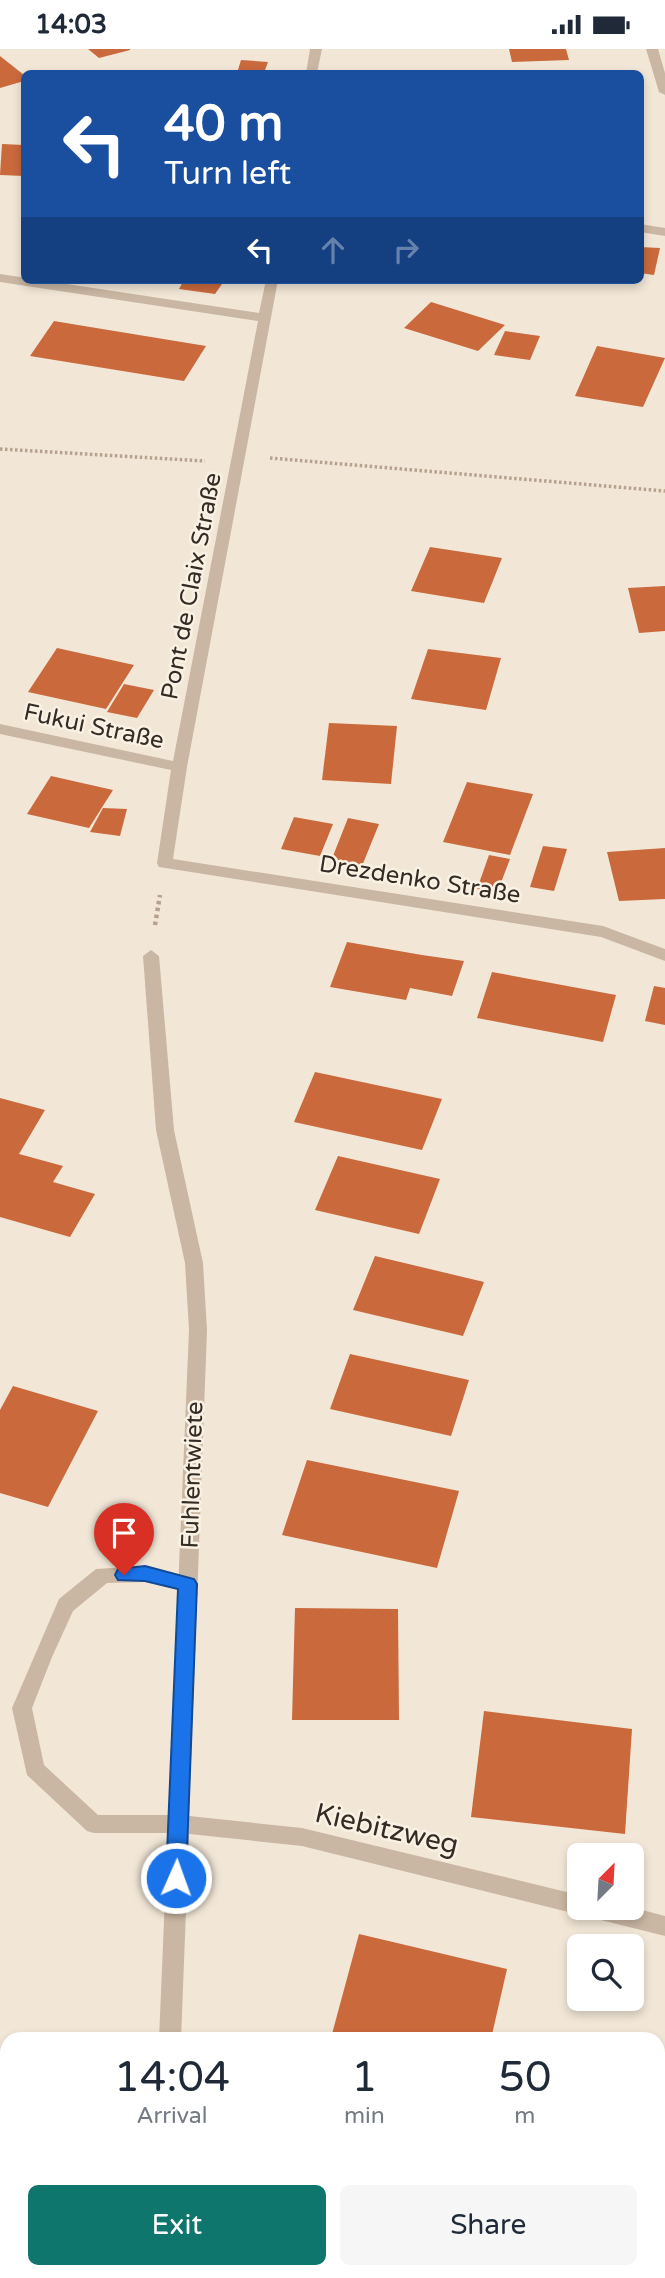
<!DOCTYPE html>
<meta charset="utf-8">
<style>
body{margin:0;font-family:"Varela Round",sans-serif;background:#f6f6f7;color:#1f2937;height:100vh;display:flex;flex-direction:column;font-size:26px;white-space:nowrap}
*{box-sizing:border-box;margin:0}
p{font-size:23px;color:#747a83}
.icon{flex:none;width:38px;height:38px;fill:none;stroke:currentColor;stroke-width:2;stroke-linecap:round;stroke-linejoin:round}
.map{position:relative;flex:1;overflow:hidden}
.side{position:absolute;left:0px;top:1983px;width:665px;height:247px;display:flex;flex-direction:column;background:#fff;border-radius:21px 21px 0 0;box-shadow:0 4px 10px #0003}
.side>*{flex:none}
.hud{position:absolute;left:21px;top:21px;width:623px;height:214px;border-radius:10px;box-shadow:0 4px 10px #0003;background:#1a4fa0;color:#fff;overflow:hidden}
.needle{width:46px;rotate:24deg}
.tools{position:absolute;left:567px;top:1794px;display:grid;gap:14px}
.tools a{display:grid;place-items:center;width:77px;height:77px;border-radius:10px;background:#fff;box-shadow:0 4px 10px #0003;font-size:35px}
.pin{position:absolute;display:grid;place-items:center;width:60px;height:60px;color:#fff;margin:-72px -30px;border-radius:50% 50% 50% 0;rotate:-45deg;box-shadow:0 0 7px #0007}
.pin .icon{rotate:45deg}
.me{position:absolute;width:77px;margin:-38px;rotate:2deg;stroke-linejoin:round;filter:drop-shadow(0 0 5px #0008)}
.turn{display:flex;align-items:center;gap:24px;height:147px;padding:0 28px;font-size:32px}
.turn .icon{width:91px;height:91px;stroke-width:2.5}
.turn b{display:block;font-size:49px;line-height:60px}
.lanes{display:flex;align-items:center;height:66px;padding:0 28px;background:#0003;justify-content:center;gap:35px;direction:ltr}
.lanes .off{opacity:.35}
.eta{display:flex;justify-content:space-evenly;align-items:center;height:119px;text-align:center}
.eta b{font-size:42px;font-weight:600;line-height:49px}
.button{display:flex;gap:14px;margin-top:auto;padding:14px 28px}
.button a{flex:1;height:80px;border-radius:10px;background:#0f766e;color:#fff;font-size:28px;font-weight:600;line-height:80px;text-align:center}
.button a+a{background:#f6f6f7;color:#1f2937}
.status{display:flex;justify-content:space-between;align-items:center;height:49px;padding:0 35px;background:#fff;direction:ltr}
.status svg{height:19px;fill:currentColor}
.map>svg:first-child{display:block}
.building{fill:#ca693c}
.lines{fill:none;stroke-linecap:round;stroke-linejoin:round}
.path-far1{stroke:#b5a18d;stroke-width:3.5;stroke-dasharray:2.5 2.5;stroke-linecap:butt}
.path{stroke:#b5a18d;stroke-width:4.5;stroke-dasharray:3.5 3.5;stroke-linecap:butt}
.lane{fill:#cab7a3;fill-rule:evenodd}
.street{fill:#cab7a3;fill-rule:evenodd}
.route{fill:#1a73e8;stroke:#114b97;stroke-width:2}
.labels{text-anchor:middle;stroke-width:5;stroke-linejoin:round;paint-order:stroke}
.street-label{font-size:24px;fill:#342b25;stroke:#f9f1e3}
.near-street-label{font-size:28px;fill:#342b25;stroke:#f9f1e3}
</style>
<div class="status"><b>14:03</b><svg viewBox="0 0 49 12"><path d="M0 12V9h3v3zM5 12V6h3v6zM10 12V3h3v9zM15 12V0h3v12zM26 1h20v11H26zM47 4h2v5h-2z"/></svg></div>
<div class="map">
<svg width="665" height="2229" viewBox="0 0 665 2229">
<rect width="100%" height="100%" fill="#f2e7d7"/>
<g class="building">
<path d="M88,0H130V1L99,9Z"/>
<path d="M509,0H566L569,11L512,13Z"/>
<path d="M0,7L24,26V32L0,39Z"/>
<path d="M241,11L268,13L264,24H237Z"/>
<path d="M2,95L24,96V127L0,126Z"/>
<path d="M640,198L660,199L654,226L640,224Z"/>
<path d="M184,231H220L222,235L215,245L179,240Z"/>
<path d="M431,253L505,276L478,302L404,279Z"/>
<path d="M54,272L84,277L206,297L184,332L30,307Z"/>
<path d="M505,282L540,287L530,311L494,306Z"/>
<path d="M597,297L665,309L643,358L575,347Z"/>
<path d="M430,498L502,509L484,554L411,542Z"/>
<path d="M665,537V582L639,584L628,539Z"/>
<path d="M57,599L134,616L106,660L28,643Z"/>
<path d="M428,600L501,609L486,661L411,650Z"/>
<path d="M124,635L154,641L137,669L107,663Z"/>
<path d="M329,674L397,677L391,735L322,731Z"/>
<path d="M51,727L113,741L89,779L27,765Z"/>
<path d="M467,733L533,745L510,806L443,793Z"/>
<path d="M103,759L127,760L120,787L90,783Z"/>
<path d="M294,768L333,775L320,807L281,800Z"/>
<path d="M348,769L379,775L362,817L331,812Z"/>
<path d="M543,797L567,800L554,842L530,838Z"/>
<path d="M665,799V850L619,852L607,803Z"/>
<path d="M489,806L510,810L497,844L477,840Z"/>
<path d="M347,893L422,906L464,912L452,947L410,939L406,951L330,938Z"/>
<path d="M492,923L616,946L603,993L477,969Z"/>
<path d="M654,937L665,939V976L645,972Z"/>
<path d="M315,1023L442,1050L422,1101L294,1073Z"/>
<path d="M0,1049L45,1061L19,1105L63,1117L53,1133L95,1145L70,1188L0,1168Z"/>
<path d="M338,1107L440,1130L419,1185L315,1161Z"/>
<path d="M375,1207L484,1233L463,1287L353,1261Z"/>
<path d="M350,1305L469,1331L451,1387L330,1360Z"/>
<path d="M13,1337L98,1362L48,1458L0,1444V1361Z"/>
<path d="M307,1411L459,1442L437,1519L282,1486Z"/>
<path d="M295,1559L398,1560L399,1671H292Z"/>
<path d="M484,1662L632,1680L625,1785L471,1768Z"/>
<path d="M359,1885L507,1920L491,1990H354L332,1985Z"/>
<path d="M318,2222H481L479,2229H316Z"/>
</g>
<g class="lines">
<g class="path-far1">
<path d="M0,400L205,412"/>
<path d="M270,409L665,442"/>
</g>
<path class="path" d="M155,876L160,846"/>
<g class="lane">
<path d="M145,1517L195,1529L198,1535L195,1541L188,1543L145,1533L107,1534L73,1562L52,1608L32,1659L44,1716L98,1766H178L185,1768L189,1775L185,1782L178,1784H94L87,1782L27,1726L12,1659L59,1550L96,1520Z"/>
<path d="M658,2194L665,2196V2220L658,2218Z"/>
</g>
<g class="street">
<path d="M310,0H322L317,24H306Z"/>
<path d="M646,0H658L665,24V46L659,43Z"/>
<path d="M640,175L665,179V187L640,183Z"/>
<path d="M0,225L259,264L266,231H278L187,718L173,810L603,877L665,900V912L601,888L159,818L157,814L171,721L0,685V675L173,712L258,272L0,233Z"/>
<path d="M151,901L159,907L174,1081L203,1214L207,1281L189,1767L302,1779L579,1846V1858H631L665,1867V1887L302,1797L189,1785L181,1990H159L189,1281L185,1214L156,1081L143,907Z"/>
<path d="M149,2222H173L172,2229H148Z"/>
</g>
</g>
<path class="route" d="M145,1517L194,1530L197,1535L186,1829L183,1835L176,1837L169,1835L166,1829L178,1540L145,1532L118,1531L115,1526L118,1520Z"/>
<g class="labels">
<g class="street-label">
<text transform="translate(191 537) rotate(-79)" y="8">Pont de Claix Straße</text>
<text transform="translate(94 677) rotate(12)" y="8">Fukui Straße</text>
<text transform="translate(420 830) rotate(9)" y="8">Drezdenko Straße</text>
<text transform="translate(192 1426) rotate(-88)" y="8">Fuhlentwiete</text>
</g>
<g class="near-street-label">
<text transform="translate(387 1779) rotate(13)" y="10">Kiebitzweg</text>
</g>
</g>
</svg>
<div class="tools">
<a><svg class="needle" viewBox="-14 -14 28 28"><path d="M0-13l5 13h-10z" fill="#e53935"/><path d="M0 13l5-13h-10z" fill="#747a83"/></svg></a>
<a><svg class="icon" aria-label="search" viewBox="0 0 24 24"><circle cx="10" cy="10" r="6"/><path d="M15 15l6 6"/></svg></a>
</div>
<div class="pin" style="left:124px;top:1526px;background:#d93025"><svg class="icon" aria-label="arrive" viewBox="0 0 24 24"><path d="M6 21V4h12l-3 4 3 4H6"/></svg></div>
<svg class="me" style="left:176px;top:1829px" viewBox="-20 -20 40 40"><circle r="17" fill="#1a73e8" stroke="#fff" stroke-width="3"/><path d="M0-11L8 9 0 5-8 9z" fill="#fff"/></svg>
<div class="hud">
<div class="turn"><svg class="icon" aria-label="left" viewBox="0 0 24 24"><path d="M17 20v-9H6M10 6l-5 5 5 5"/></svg><div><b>40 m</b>Turn left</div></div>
<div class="lanes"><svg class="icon" aria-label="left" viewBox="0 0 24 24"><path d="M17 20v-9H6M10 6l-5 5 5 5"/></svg><svg class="icon off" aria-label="ahead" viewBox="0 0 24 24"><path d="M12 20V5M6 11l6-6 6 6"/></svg><svg class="icon off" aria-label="right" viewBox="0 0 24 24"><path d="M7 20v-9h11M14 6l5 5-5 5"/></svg></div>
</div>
<section class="side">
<div class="eta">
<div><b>14:04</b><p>Arrival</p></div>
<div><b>1</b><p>min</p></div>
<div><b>50</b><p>m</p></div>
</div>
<div class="button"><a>Exit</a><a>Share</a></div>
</section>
</div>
